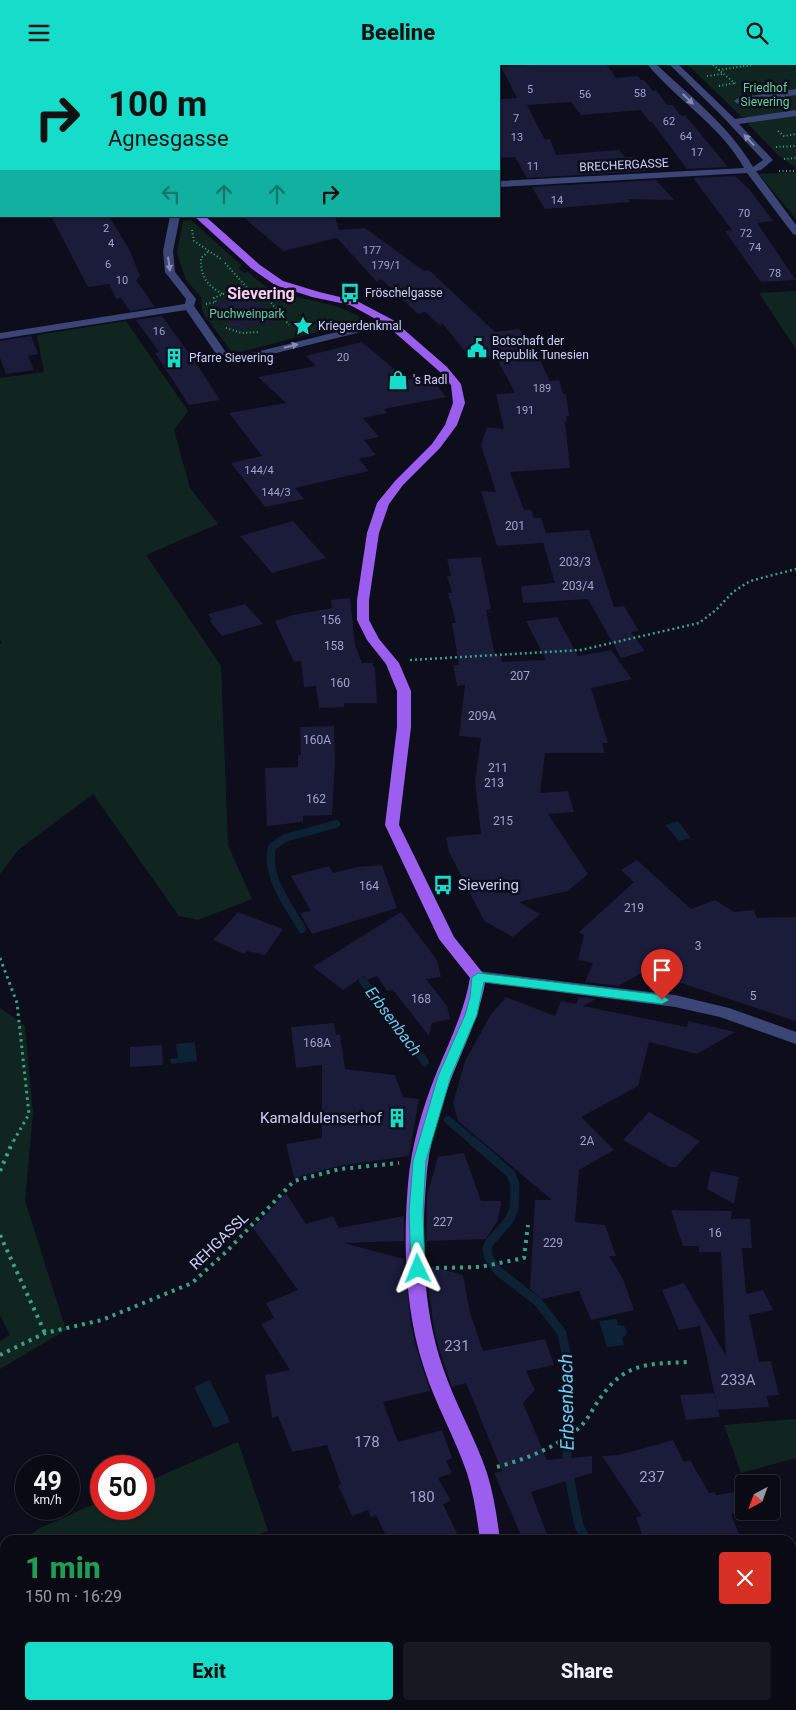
<!DOCTYPE html>
<meta charset="utf-8">
<style>
body{margin:0;font-family:Roboto,sans-serif;background:#181822;color:#f1f3f6;height:100vh;display:flex;flex-direction:column;font-size:19px;white-space:nowrap}
*{box-sizing:border-box;margin:0}
p{font-size:16px;color:#999aa0}
.icon{flex:none;width:28px;height:28px;fill:none;stroke:currentColor;stroke-width:2;stroke-linecap:round;stroke-linejoin:round}
.map{position:relative;flex:1;overflow:hidden}
.details{position:absolute;left:0px;top:1470px;width:796px;height:175px;display:flex;flex-direction:column;background:#0a0a14;border-radius:15px 15px 0 0;box-shadow:0 1px 4px #0004,0 0 0 1px #2a2b34}
.details>*{flex:none}
.guide{position:absolute;left:0px;top:0px;width:500px;height:152px;box-shadow:0 1px 4px #0004,0 0 0 1px #2a2b34;background:#16ddc9;color:#111;overflow:hidden}
.needle{width:32px;rotate:221deg}
.fabs{position:absolute;left:735px;top:1410px;display:grid;gap:10px}
.fabs a{display:grid;place-items:center;width:45px;height:45px;border-radius:5px;background:#0a0a14;box-shadow:0 1px 4px #0004,0 0 0 1px #2a2b34;font-size:25px}
.speed{position:absolute;left:15px;top:1390px;display:flex;gap:10px;font-size:25px;font-weight:700;text-align:center}
.speed>*{display:grid;place-content:center;width:65px;height:65px;border-radius:50%;background:#0a0a14;box-shadow:0 1px 4px #0004,0 0 0 1px #2a2b34;line-height:1}
.speed small{font-size:12px;font-weight:400}
.speed .limit{border:8px solid #d22;background:#fff;color:#111}
.pin{position:absolute;display:grid;place-items:center;width:42px;height:42px;color:#fff;margin:-51px -21px;border-radius:50% 50% 50% 0;rotate:-45deg;box-shadow:0 0 5px #0007}
.pin .icon{rotate:45deg}
.me{position:absolute;width:55px;margin:-28px;rotate:358deg;stroke-linejoin:round;filter:drop-shadow(0 0 4px #0008)}
.turn{display:flex;align-items:center;gap:18px;height:105px;padding:0 25px;font-size:22px}
.turn .icon{width:65px;height:65px;stroke-width:2.5}
.turn b{display:block;font-size:35px;line-height:42px}
.lanes{display:flex;align-items:center;height:48px;padding:0 25px;background:#0003;justify-content:center;gap:25px;direction:ltr}
.lanes .off{opacity:.35}
.round{display:grid;place-items:center;flex:none;width:52px;height:52px;border-radius:5px;background:#181822}
.head{display:flex;align-items:center;justify-content:space-between;height:85px;padding:0 25px}
h1{font-size:30px;font-weight:800;line-height:38px;color:#1e9e55}
.button{display:flex;gap:10px;margin-top:auto;padding:10px 25px}
.button a{flex:1;height:58px;border-radius:5px;background:#16ddc9;color:#111;font-size:20px;font-weight:800;line-height:58px;text-align:center}
.button a+a{background:#181822;color:#f1f3f6}
header{display:flex;justify-content:space-between;align-items:center;height:65px;padding:0 25px;background:#16ddc9;color:#111;font-size:22px;font-weight:800}
.map>svg:first-child{display:block}
.green{fill:#112520}
.water{fill:#0d2335}
.lines{fill:none;stroke-linecap:round;stroke-linejoin:round}
.stream-far1{stroke:#0d2335;stroke-width:8}
.stream{stroke:#0d2335;stroke-width:9}
.building{fill:#1b1b3a}
.path-far3{stroke:#38a287;stroke-width:2;stroke-dasharray:1 2.5;stroke-linecap:butt}
.path-far2{stroke:#38a287;stroke-width:2.5;stroke-dasharray:2 3;stroke-linecap:butt}
.path-far1{stroke:#38a287;stroke-width:3;stroke-dasharray:2.5 4;stroke-linecap:butt}
.path{stroke:#38a287;stroke-width:4;stroke-dasharray:3 5;stroke-linecap:butt}
.minor{fill:#3c4676;fill-rule:evenodd}
.major{fill:#9c5eef;fill-rule:evenodd}
.oneway{fill:#848bb8}
.route{fill:#16ddc9;stroke:#0e9083}
.labels{text-anchor:middle;stroke-width:5;stroke-linejoin:round;paint-order:stroke}
.far-number-label{font-size:11px;fill:#a0a3ca}
.far-park-label{font-size:12px;fill:#61d29f;stroke:#0d0d1b}
.far-street-label{font-size:12px;fill:#ccd0fa;stroke:#0d0d1b}
.far-poi-label{font-size:12px;fill:#ccd0fa;stroke:#0d0d1b;text-anchor:start}
.number-label{font-size:12px;fill:#a0a3ca}
.poi-label{font-size:15px;fill:#ccd0fa;stroke:#0d0d1b;text-anchor:start}
.street-label{font-size:15px;fill:#ccd0fa;stroke:#0d0d1b}
.near-number-label{font-size:15px;fill:#a0a3ca}
.far-district-label{font-size:16px;font-weight:bold;fill:#facef3;stroke:#0d0d1b}
.water-label{font-size:16px;font-style:italic;fill:#65cbf0;stroke:#0d0d1b}
.near-water-label{font-size:19px;font-style:italic;fill:#65cbf0;stroke:#0d0d1b}
</style>
<header><svg class="icon" aria-label="menu" viewBox="0 0 24 24"><path d="M4 6h16M4 12h16M4 18h16"/></svg>Beeline<svg class="icon" aria-label="search" viewBox="0 0 24 24"><circle cx="10" cy="10" r="6"/><path d="M15 15l6 6"/></svg></header>
<div class="map">
<svg width="796" height="1645" viewBox="0 0 796 1645">
<rect width="100%" height="100%" fill="#0d0d1b"/>
<g class="green">
<path d="M688,0H796V103L778,90L748,59L750,58L746,52H742Z"/>
<path d="M795,107L796,108V154L759,109Z"/>
<path d="M191,155L242,201L238,203L244,208L248,207C257,215 266,223 278,227C306,236 339,237 364,255L241,287L230,285L205,251L202,244L201,232L186,215L177,188L183,156Z"/>
<path d="M796,226V284L759,228Z"/>
<path d="M126,256L188,346L174,365L190,423L218,459L146,490L221,601L228,780L252,834L198,855L179,851L93,729L18,785L0,809V579L2,578L0,574V313L44,307L37,270Z"/>
<path d="M0,943L25,961L33,1047L25,1136L66,1265L0,1304V1276L10,1270L0,1250Z"/>
<path d="M796,1354V1393L741,1408L724,1360Z"/>
<path d="M238,1377L268,1466L246,1475H23L40,1463L101,1436V1444H144V1418Z"/>
<path d="M5,1487V1640H42L43,1645H0V1491Z"/>
</g>
<g class="water">
<path d="M678,756L691,773L679,776L665,760Z"/>
<path d="M195,977L197,996L171,999L170,994L178,993L176,979Z"/>
<path d="M616,1254L618,1260L624,1261L627,1266L626,1270L622,1273L624,1280L607,1282L599,1256Z"/>
<path d="M210,1315L230,1357L214,1363L194,1322Z"/>
</g>
<g class="lines">
<g class="stream-far1">
<path d="M302,864C288,839 265,812 272,782L285,773L336,759"/>
<path d="M363,916L425,997"/>
<path d="M448,1055L474,1077"/>
</g>
<g class="stream">
<path d="M473,1076L511,1109L515,1119L514,1143L510,1154L490,1177L487,1183L488,1191L498,1206L538,1237L562,1268L568,1299L567,1401L579,1461L586,1475"/>
<path d="M680,1640L683,1645"/>
</g>
</g>
<g class="building">
<path d="M535,0H607L616,13L638,11L641,15H644L653,26L656,25L667,40H673L681,51L685,50L728,102L687,104L652,57H650L640,45L581,50L571,37L527,40L545,75L550,74L556,90L619,85L625,92H634L647,106L527,113L515,92L499,93V34L517,33L501,2Z"/>
<path d="M735,111L749,124L773,156L757,158L796,215L761,217L725,166L732,165L693,113Z"/>
<path d="M656,115L674,135L628,134L630,137L545,144L532,122Z"/>
<path d="M51,151H109L130,186L140,211L136,215L155,242L130,246L121,233L116,234L109,219L88,222Z"/>
<path d="M242,151H335L339,165L365,163L424,206L429,205L495,267L519,264L533,281L550,316L559,315L563,329H566L569,351H566L567,357H565L570,403L510,407L524,445H531L534,453H541L546,468L589,465L614,542L624,541L639,566L631,567L645,586L621,593L588,534L523,538L521,521L555,518L543,478L497,481L481,426L496,427L481,380L487,362L504,364L496,329L515,328L496,292L471,294L443,259L439,260L425,247L418,249L381,214L377,217L337,173L283,186Z"/>
<path d="M236,234L260,238L275,257L233,264L214,238Z"/>
<path d="M162,251L196,298L220,335L189,340L155,288L159,287L136,255Z"/>
<path d="M31,271L38,289L28,291L34,305L6,309L0,293V276Z"/>
<path d="M362,277L407,315L420,313L422,316L432,314L446,332L384,344L387,348L363,353L379,372L364,375L376,390L359,394L369,406L295,423L304,434L265,442L231,398L262,391L229,348L286,338L258,312L316,301L306,291Z"/>
<path d="M293,456L326,493L272,508L240,471Z"/>
<path d="M481,492L491,544L486,545L495,591H501L502,597L546,595L526,556L557,552L578,591L611,585L632,614L591,623L608,678H602L605,688H545L540,728L568,726L574,747L548,749L588,809L568,826L519,837L540,849L513,872L484,856L449,787L446,772L481,769L475,716L481,673L459,671L465,620L457,621L453,600H459L452,558H456L448,528H452L447,511H451L447,494Z"/>
<path d="M350,533L355,580L362,598H373V602H375L377,638H344V642L319,643L316,621L304,622L301,596L294,597L275,556L293,550L332,543L331,535Z"/>
<path d="M245,539L263,559L222,571L209,555H212L208,549Z"/>
<path d="M334,661L335,697L332,750L303,751V757L267,761L265,703L298,702V690H301L300,662Z"/>
<path d="M637,795L691,844L715,835L734,847L754,845L757,853L796,852V956L645,906L618,921L585,917L593,898L578,895L584,870L579,867L634,817L621,805Z"/>
<path d="M382,800L397,843L312,869L300,848L311,846L291,811L329,801L333,808L357,802Z"/>
<path d="M238,847L283,864L265,890L247,886L244,889L213,875Z"/>
<path d="M401,847L437,895L441,912L426,914L447,941L450,954L432,958L429,971L393,925L387,926L377,911L367,915L364,911L343,925L313,902Z"/>
<path d="M506,932L555,951L561,936L576,939L579,932L596,934L583,941L687,962L688,956L735,967L697,989L649,977L638,1021L581,1052L614,1085L579,1105L575,1157L605,1160L616,1191H609L623,1214L634,1245L591,1255L579,1226L542,1234L530,1224L535,1135H552L458,1056L453,1038L465,996L490,951Z"/>
<path d="M334,958L336,970L340,969L345,1004L395,1010L403,1032L419,1034L409,1091L338,1101L294,1113L286,1079L322,1073V1000L296,1003L291,962Z"/>
<path d="M162,980L163,1000L130,1002V982Z"/>
<path d="M649,1047L700,1076L676,1102H670L623,1075Z"/>
<path d="M464,1088L481,1136H502L497,1157L486,1174L426,1176L427,1130L438,1092Z"/>
<path d="M711,1106L739,1112L734,1139L707,1124Z"/>
<path d="M286,1128L306,1159L333,1151L339,1163L404,1151V1176L344,1178L404,1194L411,1259L416,1282L430,1326L383,1337L398,1377L442,1365L452,1393L446,1396L452,1408L438,1413L451,1436L443,1439L457,1468L441,1475H388L376,1450L371,1452L368,1445L352,1451L338,1420L341,1419L327,1380L292,1387L278,1351L272,1353L265,1310L290,1305L261,1259L274,1253L266,1238L298,1225L253,1163Z"/>
<path d="M671,1145L732,1146L731,1154H750L752,1183H742L746,1229L763,1225L773,1245L749,1250L759,1297L771,1296L779,1330L767,1331L769,1342L718,1345L700,1261L679,1265L662,1225L684,1218L726,1291L721,1187H699V1181H683Z"/>
<path d="M426,1200L463,1210L470,1248L483,1286L545,1274L554,1300L526,1306L535,1325L523,1338L547,1395L592,1391V1408L531,1427L549,1475H523L494,1408L502,1406L466,1318L452,1322L438,1281L433,1258Z"/>
<path d="M714,1328L720,1352L686,1355L680,1330Z"/>
<path d="M673,1375L684,1397L690,1395L709,1428L715,1427L716,1430L744,1426V1447L731,1449L741,1475H644L636,1452L642,1451L602,1391L619,1390Z"/>
</g>
<g class="lines">
<g class="path-far3">
<path d="M163,0L165,1"/>
<path d="M713,0L737,20"/>
<path d="M111,1L127,0"/>
<path d="M719,5L751,0"/>
<path d="M707,11L723,9"/>
<path d="M719,21L735,18"/>
<path d="M778,66L784,71L796,69"/>
<path d="M776,82L796,81"/>
<path d="M784,94L796,93"/>
<path d="M779,106H796"/>
<path d="M192,165L194,176L221,194"/>
<path d="M208,187L201,193C200,211 207,221 223,229"/>
<path d="M225,198L250,226L265,230L289,260"/>
<path d="M206,239L216,237L214,233L223,229L250,226"/>
<path d="M226,263L242,268L259,267"/>
</g>
<path class="path-far2" d="M410,595L581,585L699,558L716,545L733,527L750,516L796,504"/>
<path class="path-far1" d="M0,893L17,938L29,1049L13,1077"/>
<g class="path">
<path d="M0,1106L13,1076"/>
<path d="M0,1170L45,1268"/>
<path d="M436,1203L480,1202L524,1193L528,1160"/>
<path d="M0,1290L45,1268L102,1255L192,1218L226,1187L294,1116L340,1104L399,1098"/>
<path d="M497,1402C526,1394 555,1383 579,1363C588,1355 594,1341 601,1332C625,1297 650,1299 688,1297"/>
<path d="M0,1557L5,1560"/>
<path d="M62,1640L64,1645"/>
</g>
<g class="minor">
<path d="M648,0H657C690,31 730,62 753,102L763,95L722,51L670,0H679L735,54L796,45V51L739,59L773,95L761,105L756,106L796,160V170L793,169L747,108L499,122V116L744,103C721,61 678,36 648,0Z"/>
<path d="M796,24V30L738,39L734,36L738,33Z"/>
<path d="M170,151H180L173,186L175,207L196,234L194,241L225,286L235,290L248,289L389,254L394,257L393,259L248,295L234,296L217,290L186,245L0,274V268L185,239L186,234L165,207L163,186Z"/>
<path d="M478,906L675,930L729,943L796,967V979L720,952L675,942L472,916L470,912L472,908Z"/>
</g>
<g class="major">
<path d="M194,151H205L260,200L283,216L319,227L357,236L393,255L447,302L461,319L465,338L457,360L440,383L403,420L389,439L379,468L369,535V555L379,574L399,598L411,626V662L399,760L454,872L486,912C481,947 466,976 453,1009C439,1043 428,1081 426,1119C421,1179 423,1246 443,1303C455,1339 475,1372 487,1408C494,1430 497,1453 500,1475H480C477,1453 474,1430 467,1408C455,1372 435,1339 424,1303C405,1246 403,1179 408,1119C411,1082 422,1044 436,1009C449,977 464,948 470,913L439,874L385,760L397,662V626L386,599L367,575L357,555V535L367,468L377,438L395,416L432,379L445,360L453,338L451,320L439,306L385,259L350,240L312,232L275,220L252,204Z"/>
<path d="M512,1640H534L535,1645H513Z"/>
</g>
</g>
<defs><path id="oneway-solid" d="M-6-.8H1V-3.2L6.5 0L1 3.2V.8H-6Z" transform="scale(1.25)"/></defs>
<g class="oneway">
<use href="#oneway-solid" transform="translate(688 34) rotate(44)"/>
<use href="#oneway-solid" transform="translate(749 75) rotate(-133)"/>
<use href="#oneway-solid" transform="translate(169 199) rotate(82)"/>
<use href="#oneway-solid" transform="translate(291 281) rotate(-14)"/>
</g>
<path class="route" d="M478,908L662,930L669,935L662,939L484,917L477,950L451,1011L426,1096L423,1147L425,1204L423,1208L418,1209L413,1208L411,1204L409,1147L413,1096L438,1011L465,950L470,932L472,912Z"/>
<defs>
<symbol id="bus-bare" viewBox="-9 -9 18 18"><path d="M-5-6H5V4H4V6H2V4H-2V6H-4V4H-5ZM-3.5-4V0h7V-4ZM-3.5 1.2v1.5H-2V1.2ZM2 1.2v1.5H3.5V1.2Z" fill="#16ddc9" stroke="#0d0d1b" stroke-width="2.5" paint-order="stroke"/></symbol>
<symbol id="sight-bare" viewBox="-9 -9 18 18"><path d="M0-6L1.8-2.2L6-1.7L2.9 1.2L3.7 5.4L0 3.3L-3.7 5.4L-2.9 1.2L-6-1.7L-1.8-2.2Z" fill="#16ddc9" stroke="#0d0d1b" stroke-width="2.5" paint-order="stroke"/></symbol>
<symbol id="civic-bare" viewBox="-9 -9 18 18"><path d="M-.6-6.5H3V-4.5H.6V-3L4-1V1h2V6H-6V1h2V-1L-.6-3ZM-1.2 2.5V6h2.4V2.5Z" fill="#16ddc9" stroke="#0d0d1b" stroke-width="2.5" paint-order="stroke"/></symbol>
<symbol id="building-bare" viewBox="-9 -9 18 18"><path d="M-4-6H4V6H1V3H-1V6H-4ZM-2.5-4.3h1.7v1.8h-1.7ZM.8-4.3h1.7v1.8H.8ZM-2.5-1h1.7V.8h-1.7ZM.8-1h1.7V.8H.8Z" fill="#16ddc9" stroke="#0d0d1b" stroke-width="2.5" paint-order="stroke"/></symbol>
<symbol id="shop-bare" viewBox="-9 -9 18 18"><path d="M-5-2.5h2.3a2.7 3.5 0 0 1 5.4 0H5L5.5 6h-11ZM-1.5-2.5h3a1.5 2.3 0 0 0-3 0Z" fill="#16ddc9" stroke="#0d0d1b" stroke-width="2.5" paint-order="stroke"/></symbol>
</defs>
<g fill-rule="evenodd">
<use href="#bus-bare" x="336" y="214" width="28" height="28"/>
<use href="#sight-bare" x="289" y="247" width="28" height="28"/>
<use href="#civic-bare" x="463" y="269" width="28" height="28"/>
<use href="#building-bare" x="160" y="279" width="28" height="28"/>
<use href="#shop-bare" x="384" y="301" width="28" height="28"/>
<use href="#bus-bare" x="429" y="806" width="28" height="28"/>
<use href="#building-bare" x="383" y="1039" width="28" height="28"/>
</g>
<g class="labels">
<g class="far-number-label">
<text x="530" y="28">5</text>
<text x="640" y="32">58</text>
<text x="585" y="33">56</text>
<text x="516" y="57">7</text>
<text x="669" y="60">62</text>
<text x="686" y="75">64</text>
<text x="517" y="76">13</text>
<text x="697" y="91">17</text>
<text x="533" y="105">11</text>
<text x="557" y="139">14</text>
<text x="744" y="152">70</text>
<text x="106" y="167">2</text>
<text x="746" y="172">72</text>
<text x="111" y="182">4</text>
<text x="755" y="186">74</text>
<text x="372" y="189">177</text>
<text x="108" y="203">6</text>
<text x="386" y="204">179/1</text>
<text x="775" y="212">78</text>
<text x="122" y="219">10</text>
<text x="159" y="270">16</text>
<text x="343" y="296">20</text>
<text x="542" y="327">189</text>
<text x="525" y="349">191</text>
<text x="259" y="409">144/4</text>
<text x="276" y="431">144/3</text>
</g>
<g class="far-park-label">
<text x="765" y="27">Friedhof<tspan x="765" dy="14">Sievering</tspan></text>
<text x="247" y="253">Puchweinpark</text>
</g>
<g class="far-street-label">
<text transform="translate(624 100) rotate(-3)" y="4">BRECHERGASSE</text>
</g>
<g class="far-poi-label">
<text x="365" y="232">Fröschelgasse</text>
<text x="318" y="265">Kriegerdenkmal</text>
<text x="492" y="280">Botschaft der<tspan x="492" dy="14">Republik Tunesien</tspan></text>
<text x="189" y="297">Pfarre Sievering</text>
<text x="413" y="319">'s Radl</text>
</g>
<g class="number-label">
<text x="515" y="465">201</text>
<text x="575" y="501">203/3</text>
<text x="578" y="525">203/4</text>
<text x="331" y="559">156</text>
<text x="334" y="585">158</text>
<text x="520" y="615">207</text>
<text x="340" y="622">160</text>
<text x="482" y="655">209A</text>
<text x="317" y="679">160A</text>
<text x="498" y="707">211</text>
<text x="494" y="722">213</text>
<text x="316" y="738">162</text>
<text x="503" y="760">215</text>
<text x="369" y="825">164</text>
<text x="634" y="847">219</text>
<text x="698" y="885">3</text>
<text x="753" y="935">5</text>
<text x="421" y="938">168</text>
<text x="317" y="982">168A</text>
<text x="587" y="1080">2A</text>
<text x="443" y="1161">227</text>
<text x="715" y="1172">16</text>
<text x="553" y="1182">229</text>
</g>
<g class="poi-label">
<text x="458" y="825">Sievering</text>
<text x="382" y="1058" text-anchor="end">Kamaldulenserhof</text>
</g>
<g class="street-label">
<text transform="translate(219 1176) rotate(-44)" y="5">REHGASSL</text>
</g>
<g class="near-number-label">
<text x="457" y="1286">231</text>
<text x="738" y="1320">233A</text>
<text x="367" y="1382">178</text>
<text x="652" y="1417">237</text>
<text x="422" y="1437">180</text>
</g>
<g class="far-district-label">
<text x="261" y="234">Sievering</text>
</g>
<g class="water-label">
<text transform="translate(394 956) rotate(53)" y="6">Erbsenbach</text>
</g>
<g class="near-water-label">
<text transform="translate(566 1337) rotate(-91)" y="7">Erbsenbach</text>
</g>
</g>
</svg>
<div class="fabs">
<a><svg class="needle" viewBox="-14 -14 28 28"><path d="M0-13l5 13h-10z" fill="#e53935"/><path d="M0 13l5-13h-10z" fill="#999aa0"/></svg></a>
</div>
<div class="speed"><div>49<small>km/h</small></div><div class="limit">50</div></div>
<div class="pin" style="left:662px;top:935px;background:#d93025"><svg class="icon" aria-label="arrive" viewBox="0 0 24 24"><path d="M6 21V4h12l-3 4 3 4H6"/></svg></div>
<svg class="me" style="left:418px;top:1204px" viewBox="-20 -20 40 40"><path d="M0-17L14 15 0 8-14 15z" fill="#16ddc9" stroke="#fff" stroke-width="4"/></svg>
<div class="guide">
<div class="turn"><svg class="icon" aria-label="right" viewBox="0 0 24 24"><path d="M7 20v-9h11M14 6l5 5-5 5"/></svg><div><b>100 m</b>Agnesgasse</div></div>
<div class="lanes"><svg class="icon off" aria-label="left" viewBox="0 0 24 24"><path d="M17 20v-9H6M10 6l-5 5 5 5"/></svg><svg class="icon off" aria-label="ahead" viewBox="0 0 24 24"><path d="M12 20V5M6 11l6-6 6 6"/></svg><svg class="icon off" aria-label="ahead" viewBox="0 0 24 24"><path d="M12 20V5M6 11l6-6 6 6"/></svg><svg class="icon" aria-label="right" viewBox="0 0 24 24"><path d="M7 20v-9h11M14 6l5 5-5 5"/></svg></div>
</div>
<section class="details">
<div class="head"><div><h1>1 min</h1><p>150 m · 16:29</p></div><a class="round" style="background:#d93025;color:#fff"><svg class="icon" aria-label="close" viewBox="0 0 24 24"><path d="M6 6l12 12M18 6L6 18"/></svg></a></div>
<div class="button"><a>Exit</a><a>Share</a></div>
</section>
</div>
